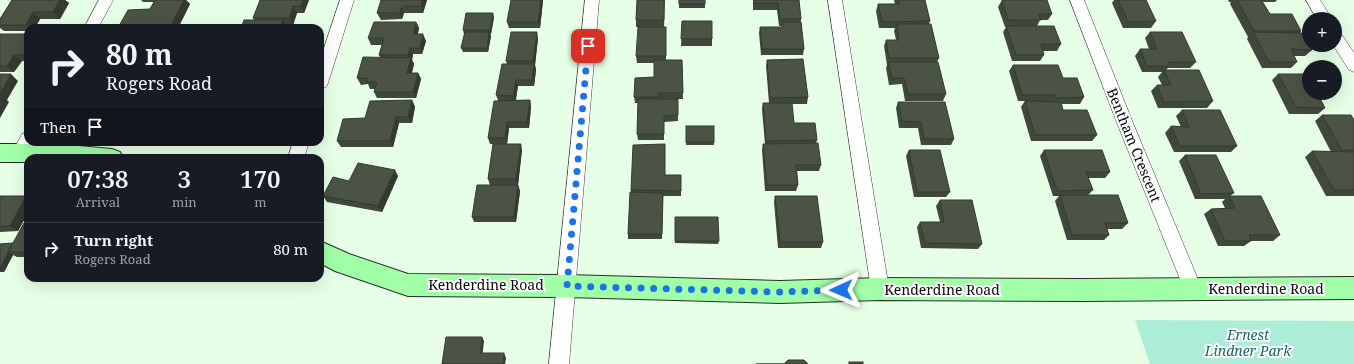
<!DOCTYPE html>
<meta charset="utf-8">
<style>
body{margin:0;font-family:"Noto Serif",serif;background:#20242c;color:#f1f3f6;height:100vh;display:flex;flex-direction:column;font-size:15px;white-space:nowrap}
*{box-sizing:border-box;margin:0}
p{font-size:13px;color:#9ea1a6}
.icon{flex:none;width:22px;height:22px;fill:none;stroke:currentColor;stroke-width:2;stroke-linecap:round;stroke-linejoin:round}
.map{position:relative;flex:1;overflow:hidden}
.details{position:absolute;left:24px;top:154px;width:300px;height:128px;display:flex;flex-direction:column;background:#171b24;border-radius:12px;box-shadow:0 4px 16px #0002}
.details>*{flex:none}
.hud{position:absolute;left:24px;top:24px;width:300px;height:122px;border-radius:12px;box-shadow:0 4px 16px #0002;background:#171b24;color:#f1f3f6;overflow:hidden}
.controls{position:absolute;left:1302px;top:12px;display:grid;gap:8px}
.controls a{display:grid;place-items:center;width:40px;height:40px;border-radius:50%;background:#171b24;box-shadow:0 4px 16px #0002;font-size:20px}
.pin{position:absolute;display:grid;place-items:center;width:34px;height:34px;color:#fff;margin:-17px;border-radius:8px;box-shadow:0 2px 6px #0006}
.me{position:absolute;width:44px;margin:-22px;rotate:269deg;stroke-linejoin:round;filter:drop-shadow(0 0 3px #0008)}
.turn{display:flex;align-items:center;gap:14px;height:84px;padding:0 16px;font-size:18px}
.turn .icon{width:52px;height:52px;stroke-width:2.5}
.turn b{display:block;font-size:28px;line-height:34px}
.then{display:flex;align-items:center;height:38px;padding:0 16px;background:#0003;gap:8px;font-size:15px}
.eta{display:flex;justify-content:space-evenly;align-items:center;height:68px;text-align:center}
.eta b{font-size:24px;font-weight:600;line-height:28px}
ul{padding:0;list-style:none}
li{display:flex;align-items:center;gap:12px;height:52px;padding:0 16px;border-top:1px solid #363941}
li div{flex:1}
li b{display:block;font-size:15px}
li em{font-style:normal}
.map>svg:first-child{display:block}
.green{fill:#acedd7}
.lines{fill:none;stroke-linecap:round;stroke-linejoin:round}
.street-casing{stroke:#3d3d3d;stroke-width:1}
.secondary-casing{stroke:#2c2c2c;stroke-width:2}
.street{fill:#fff;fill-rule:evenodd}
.secondary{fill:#a1ffa7;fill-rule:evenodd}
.wall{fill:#40473b}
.shaded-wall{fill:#343a30}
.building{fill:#4b5345;stroke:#343a30}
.route{stroke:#1a73e8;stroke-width:7;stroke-dasharray:0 12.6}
.labels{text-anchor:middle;stroke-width:4;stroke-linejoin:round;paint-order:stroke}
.street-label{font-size:14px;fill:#0a0a0a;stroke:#fff}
.park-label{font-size:14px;font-style:italic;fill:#156664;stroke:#fff}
</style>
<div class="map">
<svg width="1354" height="364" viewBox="0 0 1354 364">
<rect width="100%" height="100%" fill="#e7ffe6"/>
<path class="green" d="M1135,320L1354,321V364H1150Z"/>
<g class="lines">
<defs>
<g id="street">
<path d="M99,0H113L98,28H84Z"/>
<path d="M340,0H354L328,83L326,87L320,89V60Z"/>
<path d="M585,0H599L569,364H549Z"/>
<path d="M828,0H842L889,289L887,295L880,298L873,295L871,289Z"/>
<path d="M1070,0H1084L1133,123L1202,289L1200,295L1193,298L1186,295L1184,289L1117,123Z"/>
<path d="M1306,0H1320L1332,19H1317Z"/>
<path d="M1335,30L1340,32L1354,53V72L1349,70L1333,45H1335Z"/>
<path d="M28,132V142H35L34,144L26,158L20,160L14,158L12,153L22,134Z"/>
<path d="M293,142H309L304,158H288Z"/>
</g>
<g id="secondary">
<path d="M0,144H57L112,149L120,152L123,158H28V162H0Z"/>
<path d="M320,241L349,254L408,274L567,275L780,281L880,278L1084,279L1354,277V299L1084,301L880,300L780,303L567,297L408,296L335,271L320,263Z"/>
</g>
</defs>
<use href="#street" class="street-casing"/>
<use href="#secondary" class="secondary-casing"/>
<use href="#street" class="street"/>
<use href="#secondary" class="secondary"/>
</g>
<g class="wall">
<path d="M12,0H65L69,3L60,19H40L35,28H28V31H4L0,28V19Z"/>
<path d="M141,0H186L190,4L178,28H121L119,26L150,9L154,2H143Z"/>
<path d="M309,0L304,13H297L293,25H286L288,27L254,20L253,18Z"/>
<path d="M427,0L423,13H404L402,19L381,20L377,13Z"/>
<path d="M511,0H543L540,28H509L507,22Z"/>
<path d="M637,0H665L664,27H636V20Z"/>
<rect x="679" y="0" width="26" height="8"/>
<path d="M753,0H799L801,19V22L804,49L803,55H761L759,33L760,27H782V26H779L777,10H753Z"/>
<path d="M894,0H925L930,21L929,24L939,58L937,62L946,94L943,101H905L902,84L889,85L886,68L887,65L884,46L886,40H896L894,31L895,28H879L876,11L878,4H895Z"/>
<path d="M1002,0L1052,14L1048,20H1040L1037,26L1061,44L1057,51H1043L1044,55L1040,61H1012L1003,32L1006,27H1005L998,7Z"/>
<path d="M1114,0H1146L1156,21L1151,28H1123L1112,3Z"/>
<path d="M1228,0H1277L1275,2H1263L1270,14L1301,31L1300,33L1312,50L1305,56H1294L1297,62L1291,68H1262L1247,39L1248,37L1230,4L1231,2H1229Z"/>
<path d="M494,17L491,34H490L491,36L488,52H463L461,48L464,34L463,30Z"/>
<path d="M682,21L712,39V46H681Z"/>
<path d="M416,22L419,28L418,34L426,41L422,54H413L412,60L414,64L412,73H418L421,79L416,98H377L374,92L375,89H370L368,84L361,85L357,78L380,57L379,55L382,45H371L368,38Z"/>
<path d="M666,27V60H682L683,99H659H678V121L664,122V140H638L637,134L638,103H635L634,97L654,77V63H637L636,56Z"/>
<path d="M1150,32L1196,62L1190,68H1168L1166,70L1213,101L1207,108H1158L1151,91L1157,85H1162L1158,77L1162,72H1142L1135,56L1140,49H1149L1145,38Z"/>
<path d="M0,34H28V61H22L14,72H0Z"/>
<path d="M538,38L535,65L536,70L534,86H518L516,100H530L531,107L529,128H509L507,144L522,150L518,185H490L488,179L493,144H490L488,138L498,100L496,95L507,64L506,61Z"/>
<path d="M767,60L808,97L807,104H792L794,123L817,140L816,143L821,165L819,171H797L798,185L796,191H765L762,150L763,144H765L762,109L763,103H769L766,66Z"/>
<path d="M1013,65L1063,78L1084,97L1080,104H1061L1063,110L1097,135L1092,141H1031L1021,107L1025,101H1018L1009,71Z"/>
<path d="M1278,74L1309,93H1335V88L1337,92L1330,98H1320L1325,108L1318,114H1289L1272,80Z"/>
<path d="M412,100L415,107L412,123H399L393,147H341L337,141L365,118Z"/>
<path d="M898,102L954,139L951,145H921L918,128H899L896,108Z"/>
<path d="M1182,110L1237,146L1231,152H1174L1165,133L1171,126L1181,127L1176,116Z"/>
<path d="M1322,115L1354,120V196H1326L1305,157L1312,151L1331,152L1315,121Z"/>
<path d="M686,126L714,142V145H686Z"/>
<path d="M909,150L950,192L946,197H914L906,156Z"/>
<path d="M1044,150L1110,172L1105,178H1088L1093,190L1088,195L1128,223L1122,229H1107L1109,235L1104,240H1067L1055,201L1059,196H1053L1040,156Z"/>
<path d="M1185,155L1234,193L1230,196L1280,235L1273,241H1251L1244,246H1218L1204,214L1211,209L1225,208L1222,202L1225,199H1195L1179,161Z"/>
<path d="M665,175H681V196H663L662,239H628V234L631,190Z"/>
<path d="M398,176L382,212L327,202L323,196L349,181Z"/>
<path d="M518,185L520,191L516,222H474L472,217Z"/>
<path d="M0,196H26L28,197V213L18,231L0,232Z"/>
<path d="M775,196L823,242L821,248H778L774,202Z"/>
<path d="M940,200L982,244L978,249L921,248L917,227L920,222H940L936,206Z"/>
<path d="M675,217L719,241L718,244L675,243Z"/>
<path d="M28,223V257H17L13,255L4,272H0V244L13,243Z"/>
</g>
<g class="shaded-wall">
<path d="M59,0H65L69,3L60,19L53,12Z"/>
<path d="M184,0H186L190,4L178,28H173L171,26Z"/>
<path d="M303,0H309L304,13L301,6Z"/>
<path d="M422,0H427L423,13L421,6Z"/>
<path d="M541,0H543V1L540,28L538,22Z"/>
<path d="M293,6L297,13L293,25L289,18Z"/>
<path d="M401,6L404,13L402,19L400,13Z"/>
<path d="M33,12L40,19L35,28H29L26,25Z"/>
<path d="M493,13L494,17L491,34L490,30Z"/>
<path d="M283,20L288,27L287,28H280Z"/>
<path d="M416,22L419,28L416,41L414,34Z"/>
<path d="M489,32L491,36L488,52L487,48Z"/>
<path d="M537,32L538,38L535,65L536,70L534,86L532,80L534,67L533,61Z"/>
<path d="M423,34L426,41L422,54L420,48Z"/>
<path d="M410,48L413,54L412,60L414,64L410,79L407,73L410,60L408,55Z"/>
<path d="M14,55L22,61L14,72L7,66Z"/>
<path d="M418,73L421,79L416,98L413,92Z"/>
<path d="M11,74L18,81L7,100L9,102L0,118V93Z"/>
<path d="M516,80L518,86L515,102L513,96Z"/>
<path d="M412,100L415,107L412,123L408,117Z"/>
<path d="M530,100L531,107L529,128L527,122Z"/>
<path d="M396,117L399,123L393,147L390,141Z"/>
<path d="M507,122L509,128L507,144L505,138Z"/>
<path d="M521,144L522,150L518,185L516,179Z"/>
<path d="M395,170L398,176L382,212L378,206Z"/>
<path d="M518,185L520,191L516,222L514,217Z"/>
<path d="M26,196L28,197V213L18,231L10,226Z"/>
<path d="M9,252L13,255L4,272L0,270V269Z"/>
<path d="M482,337L484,341L482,358L480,353Z"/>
<path d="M504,353L506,358L505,364H503Z"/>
</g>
<g class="building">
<path d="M12,0H60L53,12H33L26,25H0V19Z"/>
<path d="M155,0H184L171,26H119L128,10L150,9Z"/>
<path d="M260,0H303L301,6H293L289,18H253Z"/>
<path d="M381,0H422L421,6H401L400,13H377Z"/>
<path d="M511,0H541L538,22H507Z"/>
<path d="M637,0H664V20H636Z"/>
<rect x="679" y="0" width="26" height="4"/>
<path d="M754,0H799L801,19H780L778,3H754Z"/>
<path d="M898,0H925L930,21L882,22L878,4H899Z"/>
<path d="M1002,0H1047L1052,14H1038L1041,20H1008Z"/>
<path d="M1118,0H1146L1156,21L1128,22Z"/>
<path d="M1237,0H1261L1270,14H1292L1301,31H1254Z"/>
<path d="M466,13H493L490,30H463Z"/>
<path d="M244,20H283L280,28H241Z"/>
<path d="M682,21H712V39H681Z"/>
<path d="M374,22H416L414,34H423L420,48H410L408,55H379L384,38H368Z"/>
<path d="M782,22H801L804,49H762L760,27H782Z"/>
<path d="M897,24H931L939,58H889L886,40H899Z"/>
<path d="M1006,26H1054L1061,44H1041L1044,55H1016Z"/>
<path d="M638,27H666V56H636Z"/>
<path d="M465,32H489L487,48H461Z"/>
<path d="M511,32H537L533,61H506Z"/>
<path d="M1150,32H1182L1196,62H1168L1170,66H1147L1140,49H1157Z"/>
<path d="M1253,32L1302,33L1312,50L1291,49L1297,62H1269Z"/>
<path d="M0,34H28V55H14L7,66H0Z"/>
<path d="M363,57L411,58L407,73H418L413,92H374L377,82H367L368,78H357Z"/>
<path d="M803,59L808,97L770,98L767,60Z"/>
<path d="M654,60H682L683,93H659V97H634L635,78L654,77Z"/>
<path d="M888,62H938L946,94H908L904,78H892Z"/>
<path d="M502,64H534L532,80H516L513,96L496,95Z"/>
<path d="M1013,65H1058L1063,78H1077L1084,97L1056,98L1055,95H1022Z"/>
<path d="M1164,70H1199L1213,101L1164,102L1157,85H1171Z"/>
<path d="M0,74H11L0,93Z"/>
<path d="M1278,74H1309V93H1317L1325,108L1296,107Z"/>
<path d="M638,99H678V115L664,116V134H637Z"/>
<path d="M412,100L408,117H396L390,141H337L343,119L365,118L370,101Z"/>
<path d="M530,100L527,122H507L505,138H488L494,101Z"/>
<path d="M1025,101L1061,102L1063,110H1087L1097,135H1035Z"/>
<path d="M898,102H945L954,139H924L921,122L902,121Z"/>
<path d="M763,103H792L794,123H815L817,140L766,141Z"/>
<path d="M1182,110H1220L1237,146H1180L1171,126L1189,127Z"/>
<path d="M1322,115H1351L1354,120V150H1342Z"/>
<rect x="686" y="126" width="28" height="16"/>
<path d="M818,143L821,165H796L798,185H767L763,144Z"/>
<path d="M493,144H521L516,179H488Z"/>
<path d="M665,144V175H681V191L631,190L633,145Z"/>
<path d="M909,150H940L950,192H917Z"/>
<path d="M1044,150H1102L1110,172H1086L1093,190L1057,191Z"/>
<path d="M1312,151L1354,152V190H1334Z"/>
<path d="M1185,155H1216L1234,193L1201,194Z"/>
<path d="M358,163L395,170L378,206L323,196L333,177L349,181Z"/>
<path d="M477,185H518L514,217H472Z"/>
<path d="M630,192L663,193L662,234H628Z"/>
<path d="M1060,195H1118L1128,223H1105L1109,235H1072Z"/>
<path d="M0,196H26L10,226H0Z"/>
<path d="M775,196H817L823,242H780Z"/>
<path d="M1229,196H1261L1280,235H1249L1251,241H1225L1211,209L1235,208Z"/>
<path d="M940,200H972L982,244L925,243L920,222H944Z"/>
<path d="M675,217H718L719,241H675Z"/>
<path d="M24,223H28V252H8Z"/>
<path d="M13,243L8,252L0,269V244Z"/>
<path d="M446,337H482L480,353H504L503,364H442Z"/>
<path d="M788,360H804L808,364H756H784Z"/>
<rect x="849" y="362" width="14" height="2"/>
</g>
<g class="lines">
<path class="route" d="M588,46L567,286L780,292L841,290"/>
</g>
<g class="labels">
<g class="street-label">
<text transform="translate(1134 145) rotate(68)" y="5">Bentham Crescent</text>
<text x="486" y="290">Kenderdine Road</text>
<text x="1266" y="294">Kenderdine Road</text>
<text x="942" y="295">Kenderdine Road</text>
</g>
<g class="park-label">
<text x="1248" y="340">Ernest<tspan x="1248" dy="16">Lindner Park</tspan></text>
</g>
</g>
</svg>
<div class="controls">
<a>+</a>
<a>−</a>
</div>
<div class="pin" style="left:588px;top:46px;background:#d93025"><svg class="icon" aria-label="arrive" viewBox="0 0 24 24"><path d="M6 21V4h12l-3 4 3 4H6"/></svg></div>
<svg class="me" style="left:841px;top:290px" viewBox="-20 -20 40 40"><path d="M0-17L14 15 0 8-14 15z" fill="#1a73e8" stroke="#fff" stroke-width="4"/></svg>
<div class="hud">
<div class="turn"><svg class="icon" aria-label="right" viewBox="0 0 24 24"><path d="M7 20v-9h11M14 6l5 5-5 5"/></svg><div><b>80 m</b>Rogers Road</div></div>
<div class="then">Then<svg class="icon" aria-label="arrive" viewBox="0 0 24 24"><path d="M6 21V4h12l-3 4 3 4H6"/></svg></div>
</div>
<section class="details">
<div class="eta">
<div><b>07:38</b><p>Arrival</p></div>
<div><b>3</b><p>min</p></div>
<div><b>170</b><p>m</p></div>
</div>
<ul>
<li><svg class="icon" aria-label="right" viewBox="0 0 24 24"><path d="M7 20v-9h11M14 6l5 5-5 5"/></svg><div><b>Turn right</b><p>Rogers Road</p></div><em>80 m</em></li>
</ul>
</section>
</div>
